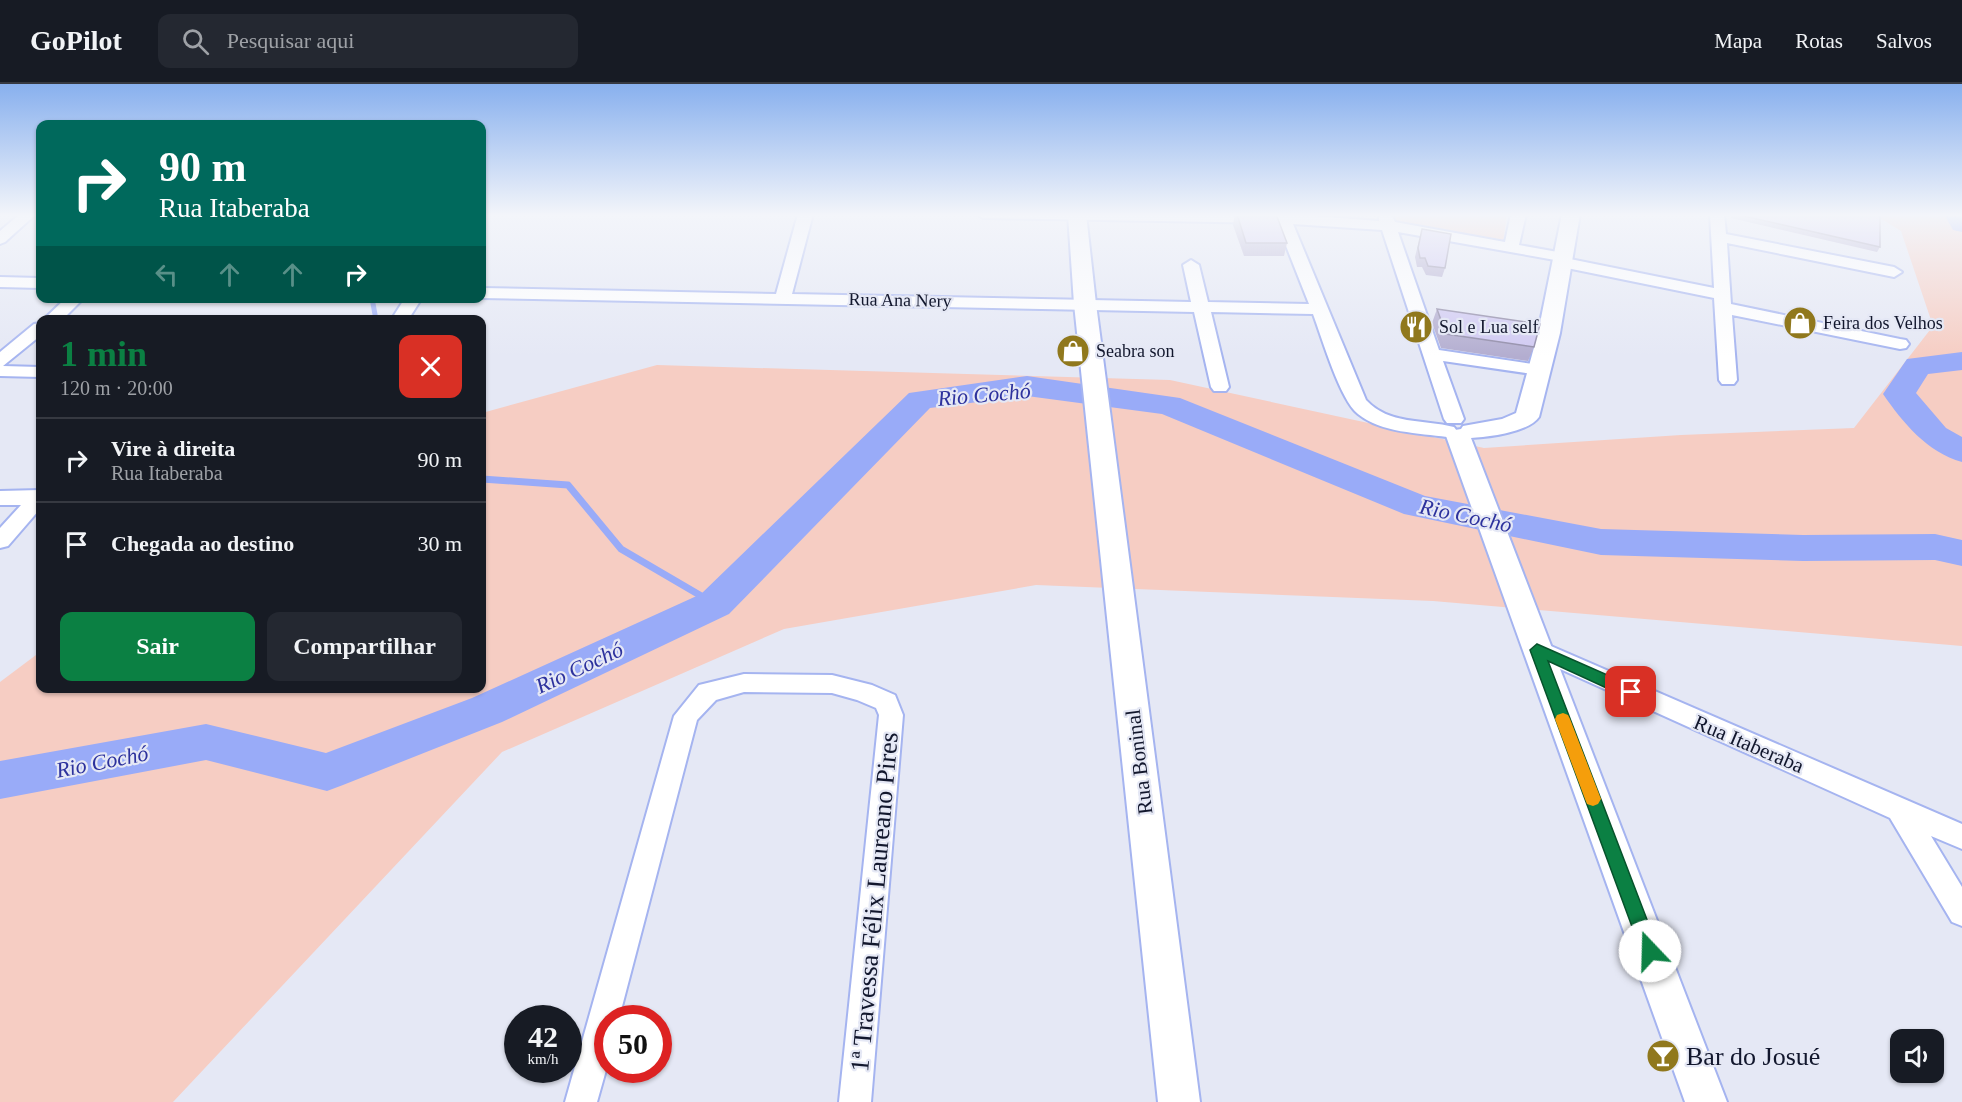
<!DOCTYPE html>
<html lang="pt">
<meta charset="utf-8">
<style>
body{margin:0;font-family:Georgia,serif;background:#242831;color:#f1f3f6;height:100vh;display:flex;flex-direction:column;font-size:22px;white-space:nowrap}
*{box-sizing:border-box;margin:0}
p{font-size:20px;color:#9ea1a6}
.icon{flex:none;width:33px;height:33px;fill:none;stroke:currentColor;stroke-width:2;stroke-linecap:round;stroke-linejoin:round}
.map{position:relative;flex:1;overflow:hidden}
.panel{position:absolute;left:36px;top:231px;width:450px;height:378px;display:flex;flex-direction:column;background:#171b24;border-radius:12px;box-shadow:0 2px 4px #0004}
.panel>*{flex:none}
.hud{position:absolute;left:36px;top:36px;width:450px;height:183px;border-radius:12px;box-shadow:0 2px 4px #0004;background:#00695c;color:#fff;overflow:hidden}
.controls{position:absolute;left:1890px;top:945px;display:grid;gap:12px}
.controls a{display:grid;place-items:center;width:54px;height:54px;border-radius:12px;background:#171b24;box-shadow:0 2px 4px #0004;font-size:30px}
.speed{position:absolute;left:504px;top:921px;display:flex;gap:12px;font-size:30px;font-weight:700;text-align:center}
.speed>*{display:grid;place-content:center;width:78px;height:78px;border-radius:50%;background:#171b24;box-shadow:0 2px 4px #0004;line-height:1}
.speed small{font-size:15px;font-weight:400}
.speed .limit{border:9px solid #d22;background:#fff;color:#111}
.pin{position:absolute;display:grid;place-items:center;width:51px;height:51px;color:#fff;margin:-26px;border-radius:12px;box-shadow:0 3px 9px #0006}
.me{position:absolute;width:66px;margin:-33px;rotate:339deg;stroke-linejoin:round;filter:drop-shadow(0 0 4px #0008)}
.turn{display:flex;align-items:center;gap:21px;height:126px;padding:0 24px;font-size:27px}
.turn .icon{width:78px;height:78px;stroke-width:2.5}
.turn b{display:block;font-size:42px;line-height:51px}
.lanes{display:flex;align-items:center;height:57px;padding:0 24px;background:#0003;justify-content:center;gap:30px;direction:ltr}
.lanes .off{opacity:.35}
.round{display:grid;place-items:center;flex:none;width:63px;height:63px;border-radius:12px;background:#242831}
.overview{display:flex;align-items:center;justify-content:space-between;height:102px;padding:0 24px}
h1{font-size:36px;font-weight:700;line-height:45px;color:#0b8043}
.cta{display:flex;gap:12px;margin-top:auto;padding:12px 24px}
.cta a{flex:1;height:69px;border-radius:12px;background:#0b8043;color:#fff;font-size:24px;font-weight:700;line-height:69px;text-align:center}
.cta a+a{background:#242831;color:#f1f3f6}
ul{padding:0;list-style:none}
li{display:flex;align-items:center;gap:18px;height:84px;padding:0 24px;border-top:2px solid #363941}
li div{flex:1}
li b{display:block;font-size:22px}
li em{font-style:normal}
header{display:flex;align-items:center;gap:36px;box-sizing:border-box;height:84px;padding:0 30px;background:#171b24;border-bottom:2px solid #363941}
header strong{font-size:28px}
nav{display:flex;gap:33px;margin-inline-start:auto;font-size:21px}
.search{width:420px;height:54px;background:#242831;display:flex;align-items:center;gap:15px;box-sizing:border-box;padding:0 21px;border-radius:12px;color:#9ea1a6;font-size:22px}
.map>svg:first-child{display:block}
.green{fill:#f6cdc3}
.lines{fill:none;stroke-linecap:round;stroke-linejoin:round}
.stream-far1{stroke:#99abf8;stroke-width:5}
.stream{stroke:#99abf8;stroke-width:7}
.river{fill:#99abf8;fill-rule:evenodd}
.minor-casing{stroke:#a5b4f0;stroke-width:4}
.major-casing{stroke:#a5b4f0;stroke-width:4}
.minor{fill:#fff;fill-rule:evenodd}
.major{fill:#fff;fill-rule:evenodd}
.wall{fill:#b3add0}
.building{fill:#d0c9f2;stroke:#928da9;stroke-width:1.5}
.route{fill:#0b8043;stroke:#07532c;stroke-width:1.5}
.slow{fill:#f59e0b}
.labels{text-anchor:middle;stroke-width:4.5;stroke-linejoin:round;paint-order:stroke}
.far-street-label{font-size:18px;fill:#12172d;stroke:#e5e8f5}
.far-poi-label{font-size:18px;fill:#12172d;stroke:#e5e8f5;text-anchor:start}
.street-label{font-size:21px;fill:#12172d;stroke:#e5e8f5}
.water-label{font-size:22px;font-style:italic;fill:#2d329d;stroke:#e5e8f5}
.near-street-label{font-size:26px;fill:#12172d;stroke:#e5e8f5}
.near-poi-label{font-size:26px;fill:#12172d;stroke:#e5e8f5;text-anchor:start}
</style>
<header>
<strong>GoPilot</strong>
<div class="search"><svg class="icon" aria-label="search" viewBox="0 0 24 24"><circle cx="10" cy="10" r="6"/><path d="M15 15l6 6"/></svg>Pesquisar aqui</div>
<nav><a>Mapa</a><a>Rotas</a><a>Salvos</a></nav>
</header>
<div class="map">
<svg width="1962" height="1018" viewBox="0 0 1962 1018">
<rect width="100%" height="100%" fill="#e5e8f5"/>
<g class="green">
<path d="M1392,130H1507L1503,159L1397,140Z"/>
<path d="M1873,130H1962V562L1433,517L1036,501L784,545L502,668L173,1018H0V598L40,568V604H482V329L657,281L1170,296L1484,364L1681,351L1854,344L1933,242L1901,147Z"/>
</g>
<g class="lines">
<path class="stream-far1" d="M372,214L376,236"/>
<path class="stream" d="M482,395L568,401L621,465L715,520"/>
<g class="river">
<path d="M1944,130H1962V148L1953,146Z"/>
<path d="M1962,268V286L1928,290L1916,309L1946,344L1962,353V378C1927,368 1903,339 1883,310L1907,275Z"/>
<path d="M1027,292L1180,314L1425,412L1601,445L1803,451L1935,450L1962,456V482L1935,476L1803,477L1601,471L1404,430L1162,330L1027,312L930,324L729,530L502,638L343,701L327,707L206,676L0,715V677L206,640L326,669L472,614L701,510L909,309Z"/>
</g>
<defs>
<g id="minor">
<path d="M20,130H36L5,158L0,160V147Z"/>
<path d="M798,130H813L792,210L1191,218L1183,181L1191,176L1199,181L1208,218L1309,220L1277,139L983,134L976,130H1289L1379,137V130H1391L1395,138L1505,158L1511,130H1526L1519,161L1569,170L1570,175L1714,204L1710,130H1724L1726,150L1894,183L1902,188L1894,193L1727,159L1731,220L1900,255L1906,256L1909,260L1906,264L1900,265L1732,231L1737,296L1734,300H1722L1719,296L1714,214L1562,183L1556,181L1555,176L1398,148L1439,266L1539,281L1545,282L1548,286L1545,290L1539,291L1443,277L1464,335L1461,339H1447L1444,335L1382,146L1293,140L1366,316C1389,341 1423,335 1454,343L1457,347L1454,351L1447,353C1419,349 1381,349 1358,330C1340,316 1322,254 1313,230L1211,228L1229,303L1226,307H1214L1211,303L1194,228L482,214V204L776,210Z"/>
<path d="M0,193L40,194V204L0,203Z"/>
<path d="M66,214H84L62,236H43Z"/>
<path d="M405,214H422L408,236H391Z"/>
<path d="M40,239V252L3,282L40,283V293L0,292V268L34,240Z"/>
<path d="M40,406V425L8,462L0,464V444L21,421H0V407Z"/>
<path d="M1537,556L1962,740V765L1931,752L1962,803V842L1952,838L1890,734L1529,571L1525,565L1529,559Z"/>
<path d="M744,590L832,591L872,601L895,611L903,631L871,1018H839L879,631L876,624L857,616L832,609L744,608L716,616L697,636L619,934H608V979L597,1018H565L674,632L699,601Z"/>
</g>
<g id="major">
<path d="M1068,130H1086L1096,220L1200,1018H1158L1074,220Z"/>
<path d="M1562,130H1580L1560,249L1539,333C1529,348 1489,353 1471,354L1727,1018H1685L1446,352L1449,347L1461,345L1463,342L1502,335L1516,329L1538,249Z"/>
</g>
</defs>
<use href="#minor" class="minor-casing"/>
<use href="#major" class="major-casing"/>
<use href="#minor" class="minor"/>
<use href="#major" class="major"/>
</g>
<g class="wall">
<path d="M1235,130H1276L1287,159L1284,172H1244L1233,141Z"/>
<path d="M1731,130H1872L1880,163L1877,168L1731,134Z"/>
<path d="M1422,145L1445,184L1442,193L1426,191L1422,183H1417L1415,173Z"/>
<path d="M1437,225L1534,263L1528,277L1441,264L1432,239Z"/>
</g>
<g class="building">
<path d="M1237,130H1276L1287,159H1246Z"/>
<path d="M1735,130H1872L1880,132V163Z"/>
<path d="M1422,145L1451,150L1445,184L1428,182L1425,174H1420L1418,164Z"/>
<path d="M1437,225L1540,240L1534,263L1446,250Z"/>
</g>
<linearGradient id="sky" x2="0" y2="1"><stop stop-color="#88b0ee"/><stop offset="0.48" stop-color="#f3f5fa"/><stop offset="1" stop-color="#f3f5fa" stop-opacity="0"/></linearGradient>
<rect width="1962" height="273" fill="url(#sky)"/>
<path class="route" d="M1537,560L1637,604L1639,608L1637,613H1626L1548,577L1659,867L1656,873L1650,876L1643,873L1641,867L1530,566Z"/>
<path class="slow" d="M1563,629L1568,631L1570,635L1601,715L1598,720L1593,722L1587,720L1585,715L1555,635L1557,631Z"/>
<defs>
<symbol id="shop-disc" viewBox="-11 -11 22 22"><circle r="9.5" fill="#90781d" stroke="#e5e8f5"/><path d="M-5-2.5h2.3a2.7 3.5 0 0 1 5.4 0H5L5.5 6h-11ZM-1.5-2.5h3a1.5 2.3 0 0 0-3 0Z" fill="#fff"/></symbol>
<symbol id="restaurant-disc" viewBox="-11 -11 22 22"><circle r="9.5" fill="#90781d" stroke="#e5e8f5"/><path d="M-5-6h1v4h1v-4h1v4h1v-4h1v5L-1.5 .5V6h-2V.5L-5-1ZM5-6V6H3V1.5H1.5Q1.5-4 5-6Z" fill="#fff"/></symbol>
<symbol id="bar-disc" viewBox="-11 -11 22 22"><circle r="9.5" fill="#90781d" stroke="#e5e8f5"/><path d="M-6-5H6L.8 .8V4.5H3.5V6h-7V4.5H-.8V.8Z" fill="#fff"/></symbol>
</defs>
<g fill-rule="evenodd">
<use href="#shop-disc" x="1781" y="220" width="38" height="38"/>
<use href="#restaurant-disc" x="1397" y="224" width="38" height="38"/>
<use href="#shop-disc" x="1054" y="248" width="38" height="38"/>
<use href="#bar-disc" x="1644" y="953" width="38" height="38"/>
</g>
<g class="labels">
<g class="far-street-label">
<text transform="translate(900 216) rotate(1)" y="6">Rua Ana Nery</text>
</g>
<g class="far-poi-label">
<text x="1823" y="245">Feira dos Velhos</text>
<text x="1439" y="249">Sol e Lua self</text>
<text x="1096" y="273">Seabra son</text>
</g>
<g class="street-label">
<text transform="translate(1749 660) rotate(23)" y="7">Rua Itaberaba</text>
<text transform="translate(1139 678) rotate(-97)" y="7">Rua Boninal</text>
</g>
<g class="water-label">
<text transform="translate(984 310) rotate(-5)" y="8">Rio Cochó</text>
<text transform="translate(1466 431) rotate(12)" y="8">Rio Cochó</text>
<text transform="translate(579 583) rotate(-25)" y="8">Rio Cochó</text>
<text transform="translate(102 677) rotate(-11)" y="8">Rio Cochó</text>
</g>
<g class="near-street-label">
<text transform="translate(874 818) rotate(-85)" y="9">1ª Travessa Félix Laureano Pires</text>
</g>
<g class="near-poi-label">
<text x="1686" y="981">Bar do Josué</text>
</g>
</g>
</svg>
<div class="controls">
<a><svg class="icon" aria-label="sound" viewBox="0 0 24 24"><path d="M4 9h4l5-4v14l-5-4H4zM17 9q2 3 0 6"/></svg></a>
</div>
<div class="speed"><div>42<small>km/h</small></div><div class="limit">50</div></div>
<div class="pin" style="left:1631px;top:608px;background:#d93025"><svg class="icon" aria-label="arrive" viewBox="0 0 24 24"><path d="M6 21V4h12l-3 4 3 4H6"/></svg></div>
<svg class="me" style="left:1650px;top:867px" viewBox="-20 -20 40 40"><circle r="19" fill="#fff"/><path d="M0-13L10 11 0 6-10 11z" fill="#0b8043"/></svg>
<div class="hud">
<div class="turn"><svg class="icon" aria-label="right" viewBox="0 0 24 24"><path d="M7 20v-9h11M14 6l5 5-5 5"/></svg><div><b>90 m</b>Rua Itaberaba</div></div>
<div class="lanes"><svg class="icon off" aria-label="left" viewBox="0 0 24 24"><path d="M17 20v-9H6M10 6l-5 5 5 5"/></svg><svg class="icon off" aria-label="ahead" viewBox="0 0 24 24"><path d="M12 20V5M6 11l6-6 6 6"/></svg><svg class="icon off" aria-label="ahead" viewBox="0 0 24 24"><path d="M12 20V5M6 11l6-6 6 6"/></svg><svg class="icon" aria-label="right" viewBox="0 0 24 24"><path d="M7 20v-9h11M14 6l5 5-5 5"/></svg></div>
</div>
<section class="panel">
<div class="overview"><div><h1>1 min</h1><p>120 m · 20:00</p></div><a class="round" style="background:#d93025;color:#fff"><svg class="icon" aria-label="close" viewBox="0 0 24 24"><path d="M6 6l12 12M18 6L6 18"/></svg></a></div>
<ul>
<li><svg class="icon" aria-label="right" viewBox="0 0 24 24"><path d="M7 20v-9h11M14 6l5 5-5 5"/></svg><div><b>Vire à direita</b><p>Rua Itaberaba</p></div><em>90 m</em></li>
<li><svg class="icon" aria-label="arrive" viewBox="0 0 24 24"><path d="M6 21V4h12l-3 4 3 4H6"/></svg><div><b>Chegada ao destino</b></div><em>30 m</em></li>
</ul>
<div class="cta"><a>Sair</a><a>Compartilhar</a></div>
</section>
</div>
